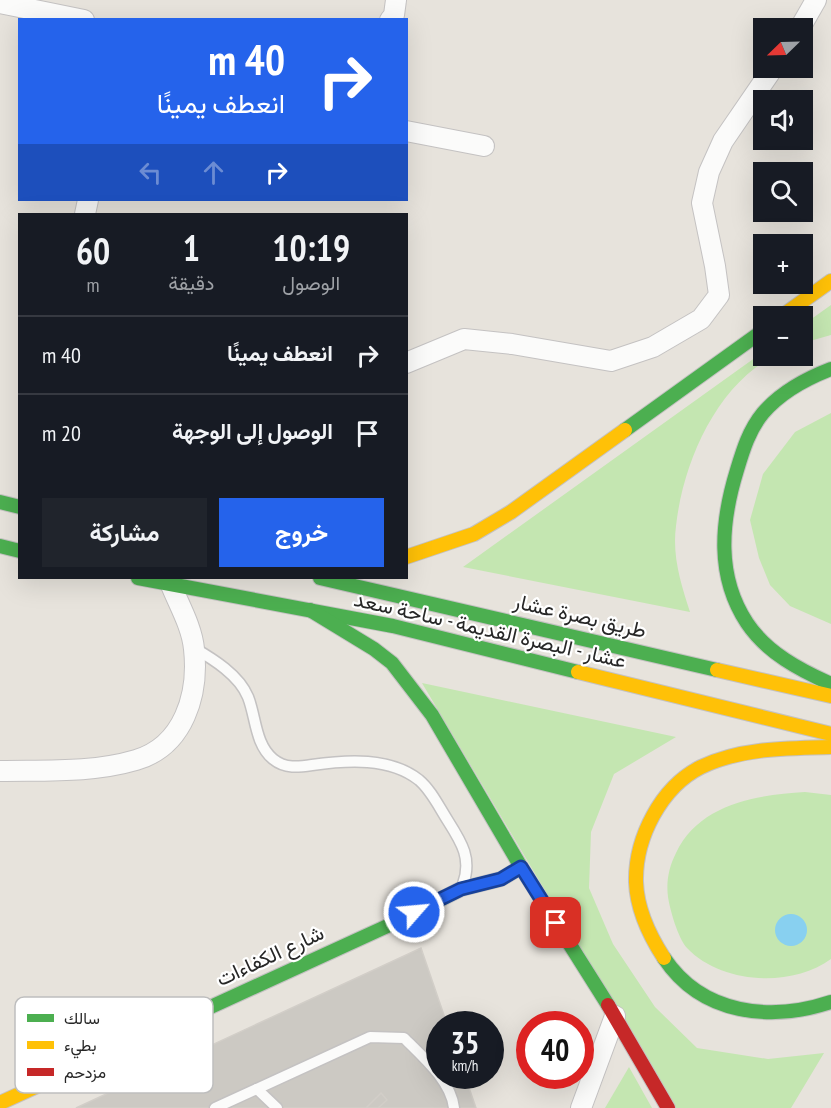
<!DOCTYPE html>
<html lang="ar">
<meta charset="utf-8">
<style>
body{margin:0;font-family:"PT Sans Narrow",Vazirmatn,sans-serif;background:#20242c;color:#f1f3f6;direction:rtl;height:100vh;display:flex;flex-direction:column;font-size:22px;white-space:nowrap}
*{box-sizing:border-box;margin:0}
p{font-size:20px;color:#9ea1a6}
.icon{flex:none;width:33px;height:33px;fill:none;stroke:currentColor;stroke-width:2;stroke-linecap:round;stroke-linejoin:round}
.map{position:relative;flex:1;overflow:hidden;direction:ltr}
.details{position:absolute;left:18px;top:213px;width:390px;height:366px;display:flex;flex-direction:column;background:#171b24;border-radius:0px;box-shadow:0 6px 24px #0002;direction:rtl}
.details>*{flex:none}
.top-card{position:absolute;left:18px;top:18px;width:390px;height:183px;border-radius:0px;box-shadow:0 6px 24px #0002;direction:rtl;background:#2563eb;color:#fff;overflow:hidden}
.needle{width:39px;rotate:247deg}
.buttons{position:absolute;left:753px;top:18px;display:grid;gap:12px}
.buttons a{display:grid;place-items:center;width:60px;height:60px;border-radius:0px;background:#171b24;box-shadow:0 6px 24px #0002;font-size:30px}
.speed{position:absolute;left:426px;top:1011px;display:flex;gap:12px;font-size:30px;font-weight:700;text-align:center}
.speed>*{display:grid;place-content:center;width:78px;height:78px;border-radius:50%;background:#171b24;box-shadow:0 6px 24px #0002;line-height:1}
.speed small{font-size:15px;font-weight:400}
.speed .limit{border:9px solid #d22;background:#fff;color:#111}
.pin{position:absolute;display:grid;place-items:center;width:51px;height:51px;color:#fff;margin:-26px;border-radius:12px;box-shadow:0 3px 9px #0006}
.me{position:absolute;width:66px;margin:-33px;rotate:63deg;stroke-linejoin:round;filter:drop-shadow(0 0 4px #0008)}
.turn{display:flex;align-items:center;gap:21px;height:126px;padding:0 24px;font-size:27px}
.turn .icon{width:78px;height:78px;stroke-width:2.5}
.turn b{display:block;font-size:42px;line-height:51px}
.lanes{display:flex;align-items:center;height:57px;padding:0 24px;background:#0003;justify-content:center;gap:30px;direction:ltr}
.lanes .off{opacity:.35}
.eta{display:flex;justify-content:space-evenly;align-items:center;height:102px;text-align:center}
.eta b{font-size:36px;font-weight:700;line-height:42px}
.button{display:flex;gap:12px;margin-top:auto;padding:12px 24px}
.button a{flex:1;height:69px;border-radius:0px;background:#2563eb;color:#fff;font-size:24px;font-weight:700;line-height:69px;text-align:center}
.button a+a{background:#20242c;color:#f1f3f6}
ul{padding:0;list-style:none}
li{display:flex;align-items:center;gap:18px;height:78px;padding:0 24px;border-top:2px solid #363941}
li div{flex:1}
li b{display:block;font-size:22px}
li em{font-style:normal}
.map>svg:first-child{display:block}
.green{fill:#c4e6b1}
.water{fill:#88d0f0}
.building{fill:#ccc9c3;stroke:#d2cec8;stroke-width:1.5}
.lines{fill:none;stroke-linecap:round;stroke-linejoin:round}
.lane-casing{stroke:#c4c2c2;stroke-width:13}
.street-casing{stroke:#c4c2c2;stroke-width:22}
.fast-casing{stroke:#c4c2c2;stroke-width:16}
.slow-casing{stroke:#c4c2c2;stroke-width:16}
.jam-casing{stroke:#c4c2c2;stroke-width:16}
.lane{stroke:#fbfbfa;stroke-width:10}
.street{stroke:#fbfbfa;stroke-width:20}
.fast{stroke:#4caf50;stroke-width:14}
.slow{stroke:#ffc107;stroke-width:14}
.jam{stroke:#c62828;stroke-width:14}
.route-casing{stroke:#184099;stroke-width:15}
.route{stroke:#2563eb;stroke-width:10}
.labels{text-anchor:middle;stroke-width:4.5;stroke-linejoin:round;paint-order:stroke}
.street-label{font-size:21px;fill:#272727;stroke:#fff}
.key{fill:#fff;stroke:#bebebe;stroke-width:1.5}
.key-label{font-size:16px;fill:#272727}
</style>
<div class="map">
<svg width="831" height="1108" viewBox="0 0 831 1108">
<rect width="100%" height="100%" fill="#e7e3dc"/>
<g class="green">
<path d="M831,305V335L803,343V325Z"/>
<path d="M763,352L764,356H774C716,386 683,463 676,526C672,556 681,584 690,612L463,567Z"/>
<path d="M831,413V624L790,606L770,585L759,558L750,520L763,474L795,432Z"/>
<path d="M422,683L676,737L614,774L591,832L589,888L613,944L655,1007L697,1048L768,1059L824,1053L791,1108H674Z"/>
<path d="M805,792L831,795V959C791,988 721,984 687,948C678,938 670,910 668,897C666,881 669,867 676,853C699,804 756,795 805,792Z"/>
<path d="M629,1067L652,1108H605Z"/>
</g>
<circle class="water" cx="791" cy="930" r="16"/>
<g class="building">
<path d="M421,948L447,1024H440V1076H465L476,1108H76Z"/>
<path d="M381,1093L387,1100L378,1108H366Z"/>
</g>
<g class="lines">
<defs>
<g id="lane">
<path d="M194,648C213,659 239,675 248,697C256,717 255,744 273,759C285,769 299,767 312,765C347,760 390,757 419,780C431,790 439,807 448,821C462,843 472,859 463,884"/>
<path d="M257,1089L277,1108"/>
<path d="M215,1108L370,1037L404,1038C423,1057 451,1081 454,1108"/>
</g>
<g id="street">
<path d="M0,3L84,20"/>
<path d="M390,20L394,15L396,0"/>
<path d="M800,28L816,0"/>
<path d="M406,131L484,146"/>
<path d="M85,214L88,200"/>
<path d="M406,363L464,339L512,344L611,361L653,347L701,319L719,295L715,266L702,203L709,172L723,141L773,68"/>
<path d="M0,771C45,770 92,773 136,760C184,746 199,694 194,649C192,627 179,605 171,585"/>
<path d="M581,1108L615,1016"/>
</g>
<g id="fast">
<path d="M831,369C805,379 781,392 763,413C749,430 743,450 737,470C721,522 716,576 747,623C767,653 800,670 831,684"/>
<path d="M625,430L764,330"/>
<path d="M0,502L20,507"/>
<path d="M0,546L20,551"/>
<path d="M138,578L393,626L578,672"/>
<path d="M320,578L717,670"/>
<path d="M310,610L374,649L392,663L432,715L521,867L608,1005"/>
<path d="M664,958C702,1015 771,1022 831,1002"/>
<path d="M193,1015L394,923L461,889L501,879L521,867"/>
</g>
<g id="slow">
<path d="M782,316L831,281"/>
<path d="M406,557L474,534L511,512L625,430"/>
<path d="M717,670L831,696"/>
<path d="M578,672L831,734"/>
<path d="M664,958C649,935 637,910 636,882C635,838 661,787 701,767C740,748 788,748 831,747"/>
<path d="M0,1103L193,1015"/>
</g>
<path id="jam" d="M608,1005L668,1108"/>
</defs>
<use href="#lane" class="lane-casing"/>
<use href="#street" class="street-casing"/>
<use href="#fast" class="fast-casing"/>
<use href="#slow" class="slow-casing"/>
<use href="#jam" class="jam-casing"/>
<use href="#lane" class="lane"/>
<use href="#street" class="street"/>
<use href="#fast" class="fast"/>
<use href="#slow" class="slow"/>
<use href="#jam" class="jam"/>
</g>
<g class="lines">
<defs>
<path id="route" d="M414,912L461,889L501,879L521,867L556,923"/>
</defs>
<use href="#route" class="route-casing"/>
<use href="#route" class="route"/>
</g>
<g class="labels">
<g class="street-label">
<text transform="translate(580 616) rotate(13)" y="7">طريق بصرة عشار</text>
<text transform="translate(490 630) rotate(13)" y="7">عشار - البصرة القديمة - ساحة سعد</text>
<text transform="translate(270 956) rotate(-25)" y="7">شارع الكفاءات</text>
</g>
</g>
<rect x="15" y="997" width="198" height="96" rx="9" class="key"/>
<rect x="27" y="1014" width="27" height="8" fill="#4caf50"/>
<rect x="27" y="1041" width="27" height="8" fill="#ffc107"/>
<rect x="27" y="1068" width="27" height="8" fill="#c62828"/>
<g class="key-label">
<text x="64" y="1024">سالك</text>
<text x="64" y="1051">بطيء</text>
<text x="64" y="1078">مزدحم</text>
</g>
</svg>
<div class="buttons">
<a><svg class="needle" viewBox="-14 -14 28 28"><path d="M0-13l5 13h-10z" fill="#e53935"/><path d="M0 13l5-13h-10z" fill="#9ea1a6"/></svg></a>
<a><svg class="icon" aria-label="sound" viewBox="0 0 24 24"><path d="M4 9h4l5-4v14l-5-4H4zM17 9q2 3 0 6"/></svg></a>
<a><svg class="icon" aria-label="search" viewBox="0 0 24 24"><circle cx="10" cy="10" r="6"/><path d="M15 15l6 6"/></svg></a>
<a>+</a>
<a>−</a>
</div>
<div class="speed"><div>35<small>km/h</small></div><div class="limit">40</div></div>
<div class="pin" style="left:556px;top:923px;background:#d93025"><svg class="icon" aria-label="arrive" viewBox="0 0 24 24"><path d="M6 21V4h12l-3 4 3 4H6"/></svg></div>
<svg class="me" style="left:414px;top:912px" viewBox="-20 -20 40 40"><circle r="17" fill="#2563eb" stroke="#fff" stroke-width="3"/><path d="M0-11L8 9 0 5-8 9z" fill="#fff"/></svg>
<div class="top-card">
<div class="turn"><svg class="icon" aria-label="right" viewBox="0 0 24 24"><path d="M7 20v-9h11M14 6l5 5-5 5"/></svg><div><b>40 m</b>انعطف يمينًا</div></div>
<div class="lanes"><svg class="icon off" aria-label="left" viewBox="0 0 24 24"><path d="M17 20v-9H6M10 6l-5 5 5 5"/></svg><svg class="icon off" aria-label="ahead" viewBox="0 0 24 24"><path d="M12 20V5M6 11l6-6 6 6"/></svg><svg class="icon" aria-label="right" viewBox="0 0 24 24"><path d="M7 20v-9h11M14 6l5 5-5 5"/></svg></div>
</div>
<section class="details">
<div class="eta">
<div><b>10:19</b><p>الوصول</p></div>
<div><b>1</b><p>دقيقة</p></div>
<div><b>60</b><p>m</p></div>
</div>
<ul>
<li><svg class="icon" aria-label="right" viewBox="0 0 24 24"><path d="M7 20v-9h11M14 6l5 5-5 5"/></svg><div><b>انعطف يمينًا</b></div><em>40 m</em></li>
<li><svg class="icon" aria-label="arrive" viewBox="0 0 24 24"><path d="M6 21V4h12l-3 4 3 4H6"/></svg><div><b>الوصول إلى الوجهة</b></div><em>20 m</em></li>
</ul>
<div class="button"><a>خروج</a><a>مشاركة</a></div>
</section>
</div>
